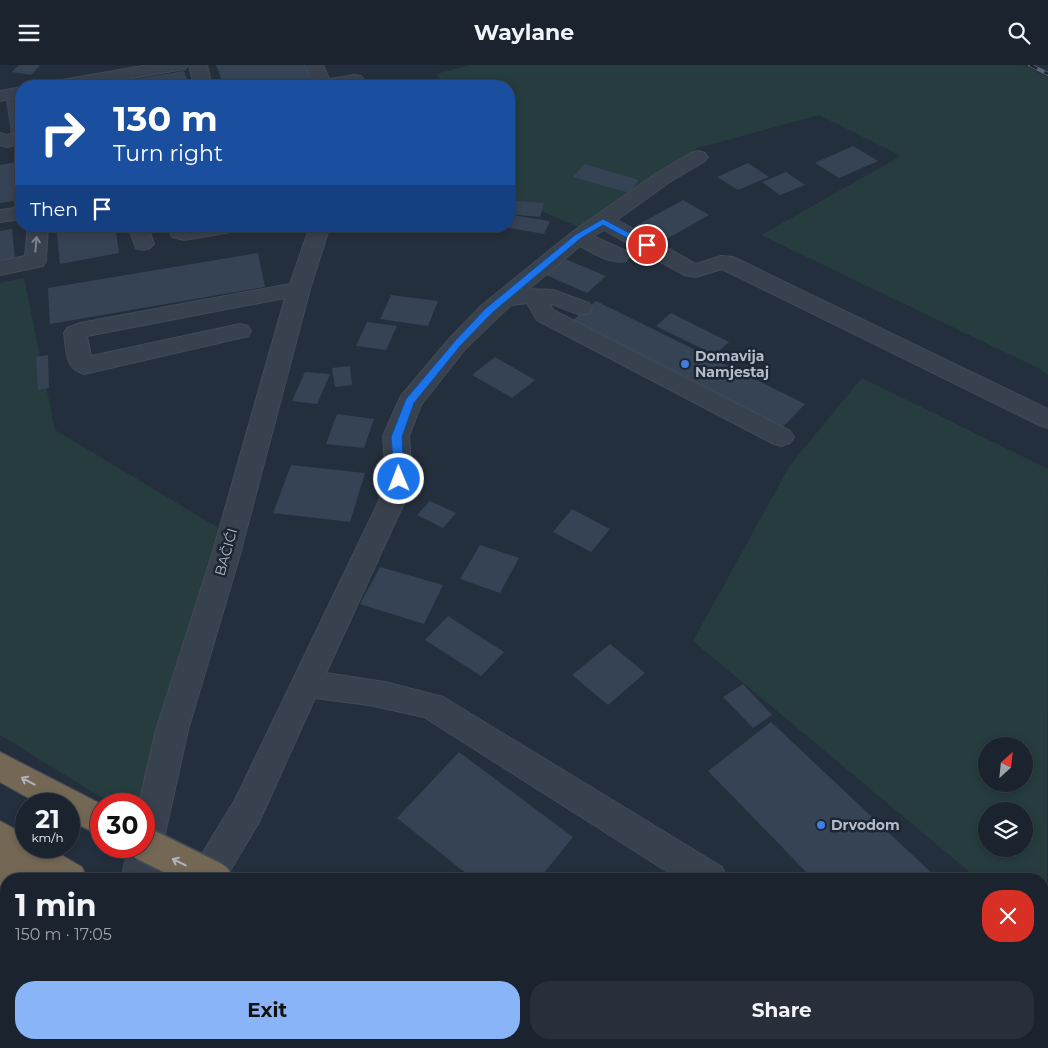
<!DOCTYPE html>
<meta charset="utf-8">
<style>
body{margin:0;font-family:Montserrat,sans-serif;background:#282f3a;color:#f1f3f6;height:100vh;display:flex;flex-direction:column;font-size:19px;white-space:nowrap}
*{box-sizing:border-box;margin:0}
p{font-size:16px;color:#a0a4aa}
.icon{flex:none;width:28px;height:28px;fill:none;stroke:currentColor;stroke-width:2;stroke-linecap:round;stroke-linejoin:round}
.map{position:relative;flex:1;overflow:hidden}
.drawer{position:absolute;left:0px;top:808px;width:1049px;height:176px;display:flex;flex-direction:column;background:#1b232e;border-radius:20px 20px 0 0;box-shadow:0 2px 8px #0003,0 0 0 1px #39404a}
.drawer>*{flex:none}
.hud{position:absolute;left:15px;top:15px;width:500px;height:152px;border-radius:20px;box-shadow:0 2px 8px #0003,0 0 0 1px #39404a;background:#1a4fa0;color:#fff;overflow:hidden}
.needle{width:32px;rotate:27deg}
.buttons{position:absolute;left:978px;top:672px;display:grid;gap:10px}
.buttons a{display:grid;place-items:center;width:55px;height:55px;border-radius:50%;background:#1b232e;box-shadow:0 2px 8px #0003,0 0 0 1px #39404a;font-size:25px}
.speed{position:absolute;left:15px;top:728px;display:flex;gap:10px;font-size:25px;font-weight:700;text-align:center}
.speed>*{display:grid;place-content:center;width:65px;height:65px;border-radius:50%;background:#1b232e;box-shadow:0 2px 8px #0003,0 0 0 1px #39404a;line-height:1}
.speed small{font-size:12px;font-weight:400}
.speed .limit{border:8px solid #d22;background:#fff;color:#111}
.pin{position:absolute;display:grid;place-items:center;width:42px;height:42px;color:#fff;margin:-21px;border:2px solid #fff;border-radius:50%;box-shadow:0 1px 5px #0007}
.me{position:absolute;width:55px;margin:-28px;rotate:359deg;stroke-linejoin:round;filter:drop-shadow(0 0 4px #0008)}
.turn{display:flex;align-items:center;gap:18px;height:105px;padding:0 15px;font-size:22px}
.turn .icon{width:65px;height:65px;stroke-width:2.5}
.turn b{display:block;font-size:35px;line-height:42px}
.then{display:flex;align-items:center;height:48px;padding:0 15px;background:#0003;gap:10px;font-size:19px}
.round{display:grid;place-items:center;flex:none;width:52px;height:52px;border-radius:20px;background:#282f3a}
.summary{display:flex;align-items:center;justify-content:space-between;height:85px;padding:0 15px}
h1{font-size:30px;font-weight:700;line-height:38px}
.action{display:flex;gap:10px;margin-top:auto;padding:10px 15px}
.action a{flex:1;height:58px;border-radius:20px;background:#8ab4f8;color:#111;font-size:20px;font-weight:700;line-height:58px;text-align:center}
.action a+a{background:#282f3a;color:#f1f3f6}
header{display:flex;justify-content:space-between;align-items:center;height:65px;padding:0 15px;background:#1b232e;font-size:22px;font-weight:700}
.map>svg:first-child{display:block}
.green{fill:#263c3f;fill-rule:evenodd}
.building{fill:#364354}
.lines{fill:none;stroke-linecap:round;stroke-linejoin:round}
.minor-casing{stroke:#414a57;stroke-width:2}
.highway-casing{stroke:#434c59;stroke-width:2}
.minor{fill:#38414e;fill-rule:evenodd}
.highway{fill:#746855;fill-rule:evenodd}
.rail-casing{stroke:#5a6575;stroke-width:4}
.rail{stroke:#1d2633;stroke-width:2.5;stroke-dasharray:8;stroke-linecap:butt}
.highway-bridge-casing{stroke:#434c59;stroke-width:36;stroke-linecap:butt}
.highway-bridge{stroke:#746855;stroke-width:33}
.oneway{stroke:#7c8592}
.oneway2{stroke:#aeb4bd}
.route{fill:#1a73e8;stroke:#114b97}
.shop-dot{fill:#3f7fe0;stroke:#1d2633;stroke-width:2}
.labels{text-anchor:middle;stroke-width:5;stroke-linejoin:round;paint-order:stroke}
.poi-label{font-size:14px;font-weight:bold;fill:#b4bcc9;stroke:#1d2633;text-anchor:start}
.street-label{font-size:14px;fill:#b4bcc9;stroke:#1d2633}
</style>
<header><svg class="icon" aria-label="menu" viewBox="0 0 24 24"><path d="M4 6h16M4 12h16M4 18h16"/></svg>Waylane<svg class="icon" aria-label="search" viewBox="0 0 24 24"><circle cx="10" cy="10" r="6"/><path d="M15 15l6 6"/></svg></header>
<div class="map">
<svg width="1048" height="983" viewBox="0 0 1048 983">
<rect width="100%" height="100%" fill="#242f3e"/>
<g class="green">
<path d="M470,0H1022L1048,12V310L1038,303L761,170L901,91L819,50L698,83L646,117L585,165L509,132V21H443L436,9Z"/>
<path d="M24,213L55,365L227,468L143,739H112L0,670V218Z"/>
<path d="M862,313L1048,404L1047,871L1043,867L1042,814H978L693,576L790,400ZM1024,681V719H986V681ZM1024,746V784H986V746Z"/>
</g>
<g class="building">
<path d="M19,0H40L31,10L12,7Z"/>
<path d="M216,0H307L314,13L269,21H224Z"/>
<path d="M184,6L190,21H98V20Z"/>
<path d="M21,33V67L11,69L6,36Z"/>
<path d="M853,81L878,96L839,113L815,98Z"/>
<path d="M21,96V135L0,138V100Z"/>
<path d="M748,98L769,112L738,125L717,112Z"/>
<path d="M584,99L639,115L629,128L573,112Z"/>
<path d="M786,107L805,120L780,130L762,117Z"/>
<path d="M509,135L544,138L540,152L509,149Z"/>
<path d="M683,135L709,150L658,179L632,163Z"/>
<path d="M512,150L550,156L544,169L504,162L509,161Z"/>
<path d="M56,161H115L119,188L60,199Z"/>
<path d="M12,164L15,194L0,197V166Z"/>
<path d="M258,188L265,222L50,259L48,223Z"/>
<path d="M563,193L606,211L587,228L544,209Z"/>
<path d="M391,230L438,236L428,261L380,254Z"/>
<path d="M596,236L805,339L778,367L567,260Z"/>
<path d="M671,248L729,277L715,290L656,261Z"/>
<path d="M367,257L397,261L386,285L356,281Z"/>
<path d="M48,290L49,323L38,325L36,292Z"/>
<path d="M495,292L535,315L512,333L472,310Z"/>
<path d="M350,301L352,320L335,322L332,303Z"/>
<path d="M305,307L330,309L317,339L292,336Z"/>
<path d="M337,349L374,354L364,383L326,379Z"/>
<path d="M291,400L365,408L350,457L273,448Z"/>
<path d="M430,436L456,448L443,463L417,450Z"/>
<path d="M572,444L610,464L591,487L553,467Z"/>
<path d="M480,480L519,493L500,528L460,514Z"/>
<path d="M380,502L443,520L424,559L360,539Z"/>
<path d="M448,551L504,587L481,611L425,575Z"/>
<path d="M610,579L645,608L608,640L572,610Z"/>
<path d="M743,619L772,650L753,663L723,632Z"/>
<path d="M771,657L938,814H813L708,706Z"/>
<path d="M459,687L573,772L539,814H473L397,753Z"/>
<path d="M1048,944V983H999L997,981L1002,978H1042V948Z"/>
<path d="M0,973L6,978L16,983H0Z"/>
</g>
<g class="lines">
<defs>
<g id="minor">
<path d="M148,0H188L185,4L179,5L86,21H47L50,17L56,16Z"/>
<path d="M189,0H207L212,21H194Z"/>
<path d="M305,0H323L329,14L355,10L361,11L364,15L361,19L350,21H312L313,19Z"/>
<path d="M21,22V32L0,36V26Z"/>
<path d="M21,67V79L7,82L0,80V68L7,70Z"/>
<path d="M698,86L705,88L708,92L705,96L668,118L617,155L696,199L721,191L733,192L1048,344V363L1039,360L722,204L696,212L684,210L604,165L593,171L626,186L629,191L626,196C610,200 594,188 580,181L529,224L553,225L589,238L592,243L589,248L581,250L549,238L553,245L790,366L794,372L790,378L781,381L772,378L537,255L527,238L511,240L466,283L421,340L409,371L412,414L404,438L326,608L385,617L443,632L722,802L727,814H679L424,652L369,640L315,633L259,757L225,814H189L194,802L235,735L378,438L386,414L383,371L391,353L401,331L450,273L481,241L571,168L654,110L691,88Z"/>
<path d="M21,142V154L0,157V145Z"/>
<path d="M28,161H48L46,196L43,201L0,210V196L25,191Z"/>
<path d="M128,161H148L154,179L150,183L143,185L136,183Z"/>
<path d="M168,161H241L238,165L231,167L184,175L172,172Z"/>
<path d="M310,161H330L310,224L239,493L188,665L155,814H121L129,781H144V739H139L156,665L211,493L285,233L87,271L91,291L240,259L248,261L251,266L248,271L240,273L84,309C64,303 67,286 64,268L67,263L80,258L290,219Z"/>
<path d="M0,860L6,863V899L0,896Z"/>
<path d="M81,978H119L118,983H80Z"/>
</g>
<g id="highway">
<path d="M0,687L101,739V771L69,755V739H39L0,717Z"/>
<path d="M0,756L26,770V781H46L82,802L87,814H39L35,812L36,814H6V825L0,821Z"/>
<path d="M258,978H301L304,983H260Z"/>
<path d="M336,978H381L384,983H338Z"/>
<path d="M514,978H560L563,983H516Z"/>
<path d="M639,978H688L691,983H641Z"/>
</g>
</defs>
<use href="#minor" class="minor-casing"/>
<use href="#highway" class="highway-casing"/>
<use href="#minor" class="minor"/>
<use href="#highway" class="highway"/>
<defs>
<path id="rail" d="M1030,0L1048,9"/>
</defs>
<use href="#rail" class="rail-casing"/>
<use href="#rail" class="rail"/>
<defs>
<path id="highway-bridge" d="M144,779L215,814"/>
</defs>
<use href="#highway-bridge" class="highway-bridge-casing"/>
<use href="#highway-bridge" class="highway-bridge"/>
</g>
<defs><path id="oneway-shaft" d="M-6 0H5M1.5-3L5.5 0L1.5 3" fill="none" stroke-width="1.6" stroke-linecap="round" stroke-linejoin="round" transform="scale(1.25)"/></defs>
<use class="oneway" href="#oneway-shaft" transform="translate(36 179) rotate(-85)"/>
<g class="oneway2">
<use href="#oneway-shaft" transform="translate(28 716) rotate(-152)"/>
<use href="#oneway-shaft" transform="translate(179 797) rotate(-154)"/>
</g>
<path class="route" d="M603,154L652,180L644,182L603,160L581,173L492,248L461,280L414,338L402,372L404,414L403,417H395L391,372L406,334L455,276L485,244L575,170Z"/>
<g class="shop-dot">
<circle cx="685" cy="299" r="5"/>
<circle cx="821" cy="760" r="5"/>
</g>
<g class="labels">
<g class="poi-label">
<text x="695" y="296">Domavija<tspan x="695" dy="16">Namjestaj</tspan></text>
<text x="831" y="765">Drvodom</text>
</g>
<g class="street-label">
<text transform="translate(226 487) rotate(-74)" y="5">BAČIĆI</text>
</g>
</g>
</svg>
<div class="buttons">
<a><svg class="needle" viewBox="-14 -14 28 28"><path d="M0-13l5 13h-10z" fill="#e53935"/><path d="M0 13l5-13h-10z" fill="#a0a4aa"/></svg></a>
<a><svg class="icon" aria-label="layers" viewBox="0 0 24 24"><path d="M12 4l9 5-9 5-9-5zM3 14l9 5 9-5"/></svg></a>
</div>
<div class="speed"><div>21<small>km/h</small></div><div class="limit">30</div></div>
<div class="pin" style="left:647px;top:180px;background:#d93025"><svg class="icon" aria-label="arrive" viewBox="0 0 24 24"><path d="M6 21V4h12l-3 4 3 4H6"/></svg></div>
<svg class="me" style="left:399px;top:414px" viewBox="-20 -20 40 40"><circle r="17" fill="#1a73e8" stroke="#fff" stroke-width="3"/><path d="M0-11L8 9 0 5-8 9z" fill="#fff"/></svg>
<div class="hud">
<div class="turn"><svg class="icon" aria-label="right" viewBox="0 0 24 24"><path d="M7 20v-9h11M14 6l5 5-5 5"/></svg><div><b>130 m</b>Turn right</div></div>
<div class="then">Then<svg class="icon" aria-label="arrive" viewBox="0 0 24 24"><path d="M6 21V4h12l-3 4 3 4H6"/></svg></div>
</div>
<section class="drawer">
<div class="summary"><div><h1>1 min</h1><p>150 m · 17:05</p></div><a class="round" style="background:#d93025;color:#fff"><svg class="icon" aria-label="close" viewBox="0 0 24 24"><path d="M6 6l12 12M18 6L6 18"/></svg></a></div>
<div class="action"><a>Exit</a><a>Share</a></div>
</section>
</div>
